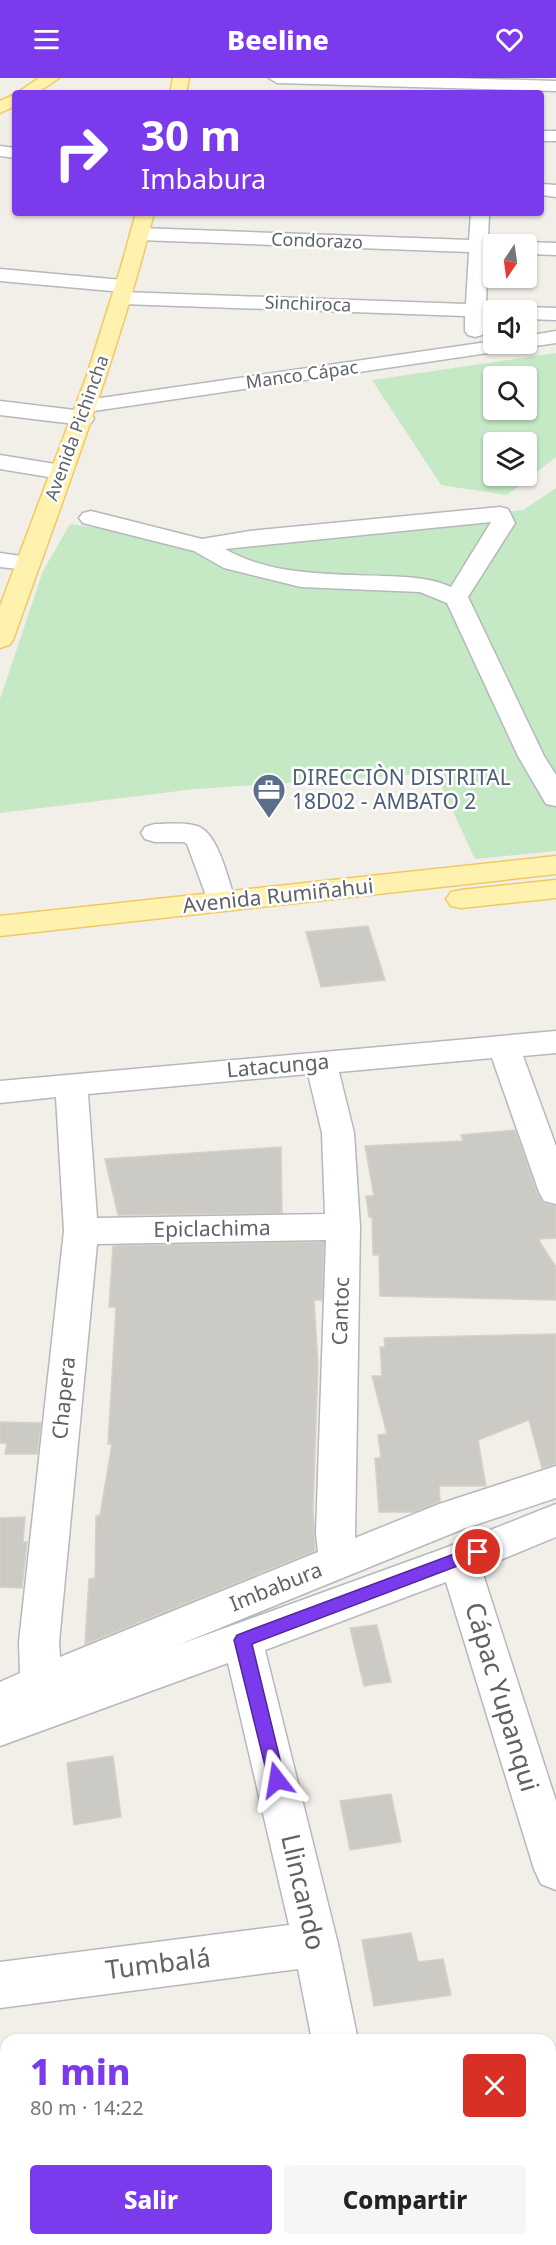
<!DOCTYPE html>
<html lang="es">
<meta charset="utf-8">
<style>
body{margin:0;font-family:"Noto Sans",sans-serif;background:#f6f6f6;color:#222;height:100vh;display:flex;flex-direction:column;font-size:22px;white-space:nowrap}
*{box-sizing:border-box;margin:0}
p{font-size:20px;color:#767676}
.icon{flex:none;width:33px;height:33px;fill:none;stroke:currentColor;stroke-width:2;stroke-linecap:round;stroke-linejoin:round}
.map{position:relative;flex:1;overflow:hidden}
.sheet{position:absolute;left:0px;top:1956px;width:556px;height:212px;display:flex;flex-direction:column;background:#fff;border-radius:18px 18px 0 0;box-shadow:0 2px 4px #0004}
.sheet>*{flex:none}
.guide{position:absolute;left:12px;top:12px;width:532px;height:126px;border-radius:6px;box-shadow:0 2px 4px #0004;background:#7c3aed;color:#fff;overflow:hidden}
.needle{width:39px;rotate:193deg}
.fabs{position:absolute;left:483px;top:156px;display:grid;gap:12px}
.fabs a{display:grid;place-items:center;width:54px;height:54px;border-radius:6px;background:#fff;box-shadow:0 2px 4px #0004;font-size:30px}
.pin{position:absolute;display:grid;place-items:center;width:51px;height:51px;color:#fff;margin:-26px;border:3px solid #fff;border-radius:50%;box-shadow:0 2px 6px #0007}
.me{position:absolute;width:66px;margin:-33px;rotate:346deg;stroke-linejoin:round;filter:drop-shadow(0 0 4px #0008)}
.turn{display:flex;align-items:center;gap:21px;height:126px;padding:0 30px;font-size:27px}
.turn .icon{width:78px;height:78px;stroke-width:2.5}
.turn b{display:block;font-size:42px;line-height:51px}
.round{display:grid;place-items:center;flex:none;width:63px;height:63px;border-radius:6px;background:#f6f6f6}
.head{display:flex;align-items:center;justify-content:space-between;height:102px;padding:0 30px}
h1{font-size:36px;font-weight:800;line-height:45px;color:#7c3aed}
.cta{display:flex;gap:12px;margin-top:auto;padding:12px 30px}
.cta a{flex:1;height:69px;border-radius:6px;background:#7c3aed;color:#fff;font-size:24px;font-weight:800;line-height:69px;text-align:center}
.cta a+a{background:#f6f6f6;color:#222}
header{display:flex;justify-content:space-between;align-items:center;height:78px;padding:0 30px;background:#7c3aed;color:#fff;font-size:27px;font-weight:800}
.map>svg:first-child{display:block}
.green{fill:#c5e8c5;fill-rule:evenodd}
.building{fill:#cccac5;stroke:#d6d1c6;stroke-width:1.5}
.lines{fill:none;stroke-linecap:round;stroke-linejoin:round}
.minor-casing{stroke:#b5b8bc;stroke-width:3}
.major-casing{stroke:#f2c960;stroke-width:3}
.minor{fill:#fff;fill-rule:evenodd}
.major{fill:#fff2af;fill-rule:evenodd}
.route{fill:#7c3aed;stroke:#51269a;stroke-width:1.5}
.labels{text-anchor:middle;stroke-width:5;stroke-linejoin:round;paint-order:stroke}
.far-street-label{font-size:18px;fill:#5f6368;stroke:#fff}
.service-label{font-size:21px;fill:#4e5e75;stroke:#fff;text-anchor:start}
.street-label{font-size:21px;fill:#5f6368;stroke:#fff}
.near-street-label{font-size:26px;fill:#5f6368;stroke:#fff}
</style>
<header><svg class="icon" aria-label="menu" viewBox="0 0 24 24"><path d="M4 6h16M4 12h16M4 18h16"/></svg>Beeline<svg class="icon" aria-label="heart" viewBox="0 0 24 24"><path d="M12 20l-8-8c-3-5 5-10 8-4 3-6 11-1 8 4z"/></svg></header>
<div class="map">
<svg width="556" height="2167" viewBox="0 0 556 2167">
<rect width="100%" height="100%" fill="#f1efe8"/>
<g class="green">
<path d="M556,275V379L507,417L441,407L372,302ZM494,298H526V332H494ZM494,364H526V398H494Z"/>
<path d="M556,410V773L475,781L435,695L195,711L0,735V621L43,493L70,446L230,468L523,432Z"/>
</g>
<g class="building">
<path d="M368,848L385,902L321,909L306,854Z"/>
<path d="M515,1052L537,1115L543,1125L556,1128V1160L538,1161L556,1189V1222L380,1218L379,1177H373L372,1139H369L366,1118H374L365,1068L463,1063L461,1057Z"/>
<path d="M281,1069L282,1135L118,1137L105,1081Z"/>
<path d="M324,1164L322,1222H314L318,1287L313,1429L315,1473L85,1566L89,1501L95,1500L96,1438L100,1437L112,1366H108L116,1229H109L113,1168Z"/>
<path d="M556,1256V1386L542,1390L529,1342L478,1362L486,1408H439L440,1423L414,1434H379L375,1380H381L378,1357L387,1356L372,1298H382L380,1269H385L384,1260Z"/>
<path d="M0,1344L41,1345L37,1376H5L7,1365H0Z"/>
<path d="M25,1439L23,1464H27L22,1510L0,1509V1440Z"/>
<path d="M377,1547L391,1604L364,1608L350,1550Z"/>
<path d="M113,1678L121,1739L74,1747L67,1685Z"/>
<path d="M391,1716L401,1764L350,1772L340,1723Z"/>
<path d="M411,1855L418,1884L443,1881L451,1917L374,1928L362,1862Z"/>
</g>
<g class="lines">
<defs>
<g id="minor">
<path d="M269,0H453L556,3V13L277,5Z"/>
<rect x="542" y="53" width="14" height="10"/>
<path d="M0,68L15,70V80L0,78Z"/>
<path d="M542,106L556,107V119L542,117Z"/>
<path d="M471,135H489L488,163L502,166H494V175H488L486,227L501,229L504,232H494V239H486L485,253L482,257L475,259L468,257L465,253V238L122,226L115,224L112,220L115,216L122,214L466,226L469,174L140,162L133,160L130,156L133,152L140,150L469,162Z"/>
<path d="M526,164L556,165V177L526,176V166H519Z"/>
<path d="M0,191L123,202L130,204L133,208L130,212L123,214L0,203Z"/>
<path d="M526,229L556,230V242L526,241V232H518Z"/>
<path d="M556,253V265L87,334L94,340L91,345L83,347L0,337V323L83,333L76,328L79,323L87,322L494,263V266H526V258Z"/>
<path d="M0,377L61,387L69,389L72,394L69,399L61,401L0,391Z"/>
<path d="M500,429L508,431L515,445L468,519L544,678L556,697V728L546,726L518,678L447,525L420,514L301,509L224,490L194,473L83,445L79,440L83,435L91,433L202,461L250,453ZM491,444L451,509C429,499 406,499 383,498C330,496 272,498 225,471Z"/>
<path d="M0,475L35,480L39,485L35,490L27,492L0,489Z"/>
<path d="M155,746C168,746 184,744 197,748C219,755 228,803 236,824L231,831L221,833L211,831L187,766L184,764H155L145,761L141,755L145,749Z"/>
<path d="M556,953V975L523,978L556,1068V1126L544,1123L539,1114L492,980L339,994L354,1055L360,1149L355,1460L439,1426L556,1388V1420L463,1451L178,1567L445,1470L556,1426V1459L481,1490L556,1723V1812L541,1806L534,1791L446,1504L265,1572L338,1866L358,1962H312L298,1891L0,1930V1884L289,1847L228,1585L0,1668V1604L20,1595L19,1564L64,1153L56,1019L0,1025V1003ZM308,996L322,1055L325,1136L97,1140L88,1016ZM326,1162L316,1455L318,1474L60,1579L59,1564L97,1166Z"/>
<path d="M556,2137V2167H510L513,2162H550V2139Z"/>
<path d="M349,2162H398L400,2167H350Z"/>
</g>
<g id="major">
<path d="M39,0H59L37,15H17Z"/>
<path d="M173,0H189L186,15H170Z"/>
<path d="M15,16V28L0,35V23Z"/>
<path d="M136,135H154C117,281 63,421 13,562L9,567L0,570V528L87,297L121,189Z"/>
<path d="M556,778V796L0,858V838Z"/>
<path d="M556,802V820L461,830L451,828L446,821L451,814L461,812Z"/>
</g>
</defs>
<use href="#minor" class="minor-casing"/>
<use href="#major" class="major-casing"/>
<use href="#minor" class="minor"/>
<use href="#major" class="major"/>
</g>
<path class="route" d="M478,1467L484,1469L486,1474L484,1478L252,1566L285,1702L283,1708L277,1711L270,1708L234,1562L237,1557Z"/>
<defs>
<symbol id="office-pin" viewBox="-11 -11 22 30"><path d="M0 17L-7.5 6A9.5 9.5 0 1 1 7.5 6Z" fill="#5c6f8a" stroke="#fff"/><path d="M-6-3h4V-5.5h4V-3h4V5H-6ZM-1-4.5V-3h2v-1.5ZM-6 0V1H6V0Z" fill="#fff"/></symbol>
</defs>
<g fill-rule="evenodd">
<use href="#office-pin" x="250" y="693" width="38" height="52"/>
</g>
<g class="labels">
<g class="far-street-label">
<text transform="translate(317 163) rotate(2)" y="6">Condorazo</text>
<text transform="translate(308 226) rotate(2)" y="6">Sinchiroca</text>
<text transform="translate(302 297) rotate(-8)" y="6">Manco Cápac</text>
<text transform="translate(77 350) rotate(-70)" y="6">Avenida Pichincha</text>
</g>
<g class="service-label">
<text x="292" y="707">DIRECCIÒN DISTRITAL<tspan x="292" dy="24">18D02 - AMBATO 2</tspan></text>
</g>
<g class="street-label">
<text transform="translate(278 818) rotate(-6)" y="7">Avenida Rumiñahui</text>
<text transform="translate(278 988) rotate(-5)" y="7">Latacunga</text>
<text transform="translate(212 1151) rotate(-1)" y="7">Epiclachima</text>
<text transform="translate(341 1233) rotate(-88)" y="7">Cantoc</text>
<text transform="translate(64 1320) rotate(-84)" y="7">Chapera</text>
<text transform="translate(276 1509) rotate(-22)" y="7">Imbabura</text>
</g>
<g class="near-street-label">
<text transform="translate(502 1619) rotate(73)" y="9">Cápac Yupanqui</text>
<text transform="translate(303 1814) rotate(77)" y="9">Llincando</text>
<text transform="translate(158 1886) rotate(-7)" y="9">Tumbalá</text>
</g>
</g>
</svg>
<div class="fabs">
<a><svg class="needle" viewBox="-14 -14 28 28"><path d="M0-13l5 13h-10z" fill="#e53935"/><path d="M0 13l5-13h-10z" fill="#767676"/></svg></a>
<a><svg class="icon" aria-label="sound" viewBox="0 0 24 24"><path d="M4 9h4l5-4v14l-5-4H4zM17 9q2 3 0 6"/></svg></a>
<a><svg class="icon" aria-label="search" viewBox="0 0 24 24"><circle cx="10" cy="10" r="6"/><path d="M15 15l6 6"/></svg></a>
<a><svg class="icon" aria-label="layers" viewBox="0 0 24 24"><path d="M12 4l9 5-9 5-9-5zM3 14l9 5 9-5"/></svg></a>
</div>
<div class="pin" style="left:478px;top:1474px;background:#d93025"><svg class="icon" aria-label="arrive" viewBox="0 0 24 24"><path d="M6 21V4h12l-3 4 3 4H6"/></svg></div>
<svg class="me" style="left:277px;top:1702px" viewBox="-20 -20 40 40"><path d="M0-17L14 15 0 8-14 15z" fill="#7c3aed" stroke="#fff" stroke-width="4"/></svg>
<div class="guide">
<div class="turn"><svg class="icon" aria-label="right" viewBox="0 0 24 24"><path d="M7 20v-9h11M14 6l5 5-5 5"/></svg><div><b>30 m</b>Imbabura</div></div>
</div>
<section class="sheet">
<div class="head"><div><h1>1 min</h1><p>80 m · 14:22</p></div><a class="round" style="background:#d93025;color:#fff"><svg class="icon" aria-label="close" viewBox="0 0 24 24"><path d="M6 6l12 12M18 6L6 18"/></svg></a></div>
<div class="cta"><a>Salir</a><a>Compartir</a></div>
</section>
</div>
